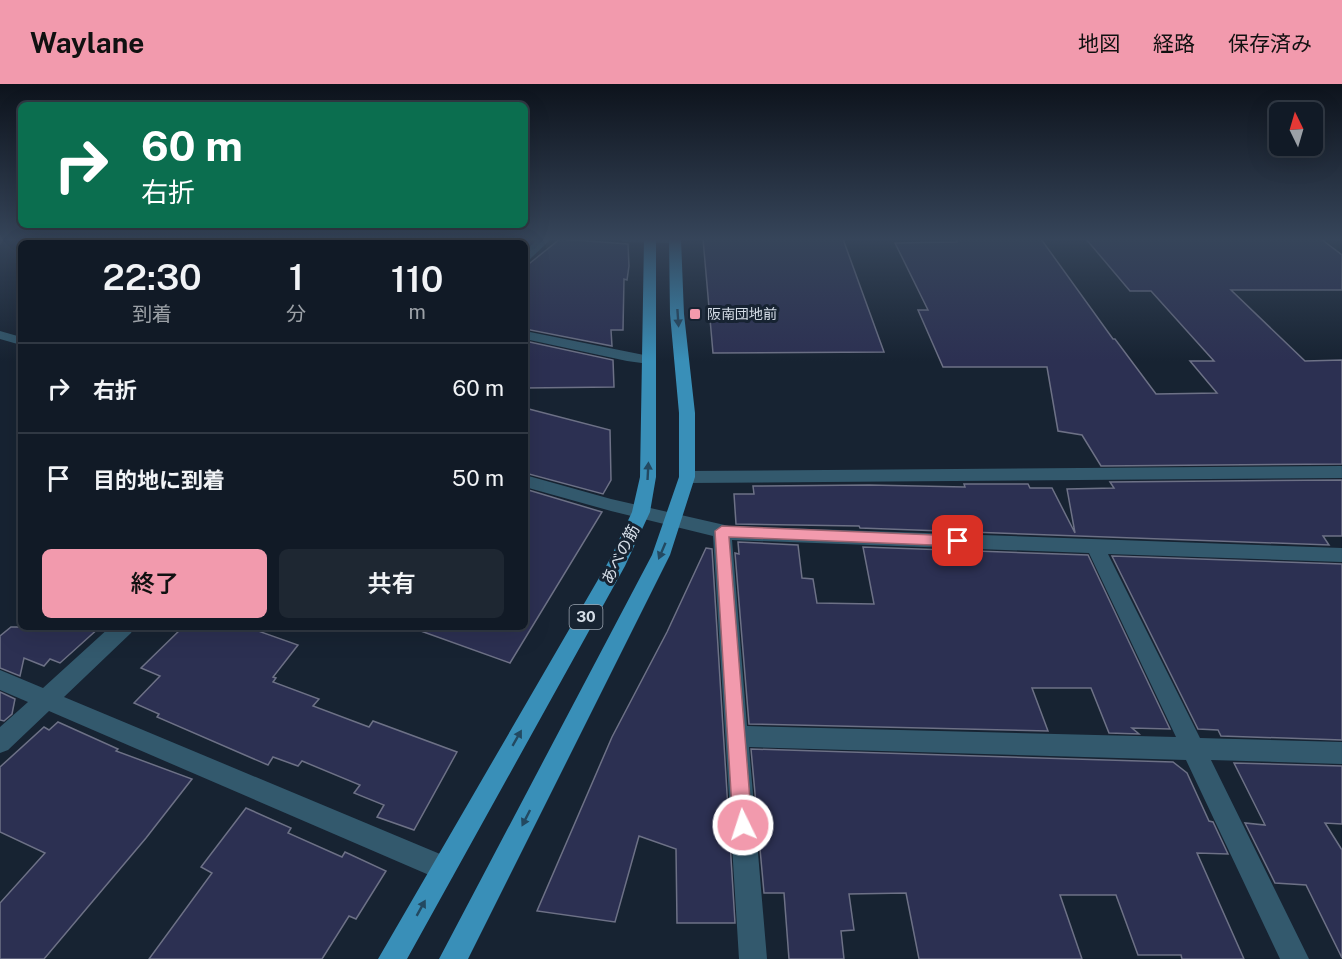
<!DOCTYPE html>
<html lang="ja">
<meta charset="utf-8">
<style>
body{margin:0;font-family:"Public Sans","Noto Sans JP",sans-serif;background:#1e2732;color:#f1f3f6;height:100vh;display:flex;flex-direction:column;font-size:22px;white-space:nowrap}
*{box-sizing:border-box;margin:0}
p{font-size:20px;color:#9ca1a7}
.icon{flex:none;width:33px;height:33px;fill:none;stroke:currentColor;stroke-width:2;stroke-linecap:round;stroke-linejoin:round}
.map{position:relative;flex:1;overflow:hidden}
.side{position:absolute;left:18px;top:156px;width:510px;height:390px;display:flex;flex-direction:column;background:#111a26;border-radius:9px;box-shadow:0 6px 24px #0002,0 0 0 2px #303843}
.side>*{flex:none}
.banner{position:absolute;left:18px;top:18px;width:510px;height:126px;border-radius:9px;box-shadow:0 6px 24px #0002,0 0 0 2px #303843;background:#0b6e4f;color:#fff;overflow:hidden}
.needle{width:39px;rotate:355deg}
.controls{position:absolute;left:1269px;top:18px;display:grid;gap:12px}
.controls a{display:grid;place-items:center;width:54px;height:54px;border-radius:9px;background:#111a26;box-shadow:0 6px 24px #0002,0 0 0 2px #303843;font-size:30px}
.pin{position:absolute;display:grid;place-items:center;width:51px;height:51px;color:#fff;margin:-26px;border-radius:12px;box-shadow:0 3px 9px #0006}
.me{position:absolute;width:66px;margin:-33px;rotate:356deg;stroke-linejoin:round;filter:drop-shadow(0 0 4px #0008)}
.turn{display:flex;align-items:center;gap:21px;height:126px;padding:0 24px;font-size:27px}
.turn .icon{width:78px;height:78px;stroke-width:2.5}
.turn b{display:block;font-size:42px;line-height:51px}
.eta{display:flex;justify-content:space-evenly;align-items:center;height:102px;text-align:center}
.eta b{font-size:36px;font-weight:600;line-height:42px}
.cta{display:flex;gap:12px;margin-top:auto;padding:12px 24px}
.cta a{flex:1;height:69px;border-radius:9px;background:#f29aad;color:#111;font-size:24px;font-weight:600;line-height:69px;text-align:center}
.cta a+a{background:#1e2732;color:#f1f3f6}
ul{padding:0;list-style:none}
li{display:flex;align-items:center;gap:18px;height:90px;padding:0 24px;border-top:2px solid #303843}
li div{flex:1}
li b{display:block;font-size:22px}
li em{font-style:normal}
header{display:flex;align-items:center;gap:36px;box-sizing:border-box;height:84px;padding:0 30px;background:#f29aad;color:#111}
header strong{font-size:28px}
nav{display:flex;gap:33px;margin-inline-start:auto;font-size:21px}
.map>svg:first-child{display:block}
.building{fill:#2c3052;stroke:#6d7186;stroke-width:1.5}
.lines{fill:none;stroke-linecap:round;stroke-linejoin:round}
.minor{fill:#33596d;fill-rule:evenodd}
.major{fill:#398fb8;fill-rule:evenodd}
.oneway{fill:#234961}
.route{fill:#f29aad;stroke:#9d6470;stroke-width:1.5}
.poi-dot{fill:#f29aad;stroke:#172332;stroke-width:2}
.labels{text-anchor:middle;stroke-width:6;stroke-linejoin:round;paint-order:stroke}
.far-poi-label{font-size:14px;fill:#d5dde7;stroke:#172332;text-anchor:start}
.shield{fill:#172332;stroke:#9ca5b1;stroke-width:1.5}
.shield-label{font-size:15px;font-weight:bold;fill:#d5dde7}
.street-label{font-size:16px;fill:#d5dde7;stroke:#172332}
</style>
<header>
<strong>Waylane</strong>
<nav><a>地図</a><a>経路</a><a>保存済み</a></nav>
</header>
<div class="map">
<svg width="1342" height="875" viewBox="0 0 1342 875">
<rect width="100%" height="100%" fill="#172332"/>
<g class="building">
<path d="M560,155L628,160L629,182L627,196L624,195L623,246H611L612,262L525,245V183Z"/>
<path d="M703,155H843L884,268L713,269Z"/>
<path d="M956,155H1041L1113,255H1115L1156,310L1217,309L1190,277H1214L1151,207H1130L1086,155H1321L1342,171V206H1231L1305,277L1342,276V380L1101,382L1082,351L1058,347L1047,283H943L918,226H928L895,159L957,158Z"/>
<path d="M525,257L613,276L614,303L525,304Z"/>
<path d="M525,324L610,346L611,396L603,410L525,389Z"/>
<path d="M1342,396V452H1323L1329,461L860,444L859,442L736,440L734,410H754L753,402L869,401L965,403L964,400H1028L1030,404H1052L1075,449L1067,405L1114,404L1110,398Z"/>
<path d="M525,405L602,428L510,579L418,546L419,543H525Z"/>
<path d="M738,458L798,461L802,494L813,495L817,519L874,520L863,463L1088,471L1170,645L1132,644L1139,650L1109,649L1091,604H1032L1048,647L749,640L735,469L739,470Z"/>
<path d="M706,464L712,465L735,839H677L676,765L639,752L615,838L537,827L612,653L667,548Z"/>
<path d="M1112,472L1342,480V656L1221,652L1218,646L1198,645Z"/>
<path d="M11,543H100L60,579L50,575L44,582L24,574L20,592L0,584V552Z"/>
<path d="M183,543H247L298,561L273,593L276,594L273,598L319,615L313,622L369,643L373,637L457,668L414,746L377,733L384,721L354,709L360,701L302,677L298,682L273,673L268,681L157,633L159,630L134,619L160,592L141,584Z"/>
<path d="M0,608L15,615L12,630L4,637L0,636Z"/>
<path d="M58,638L118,665L116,667L192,695L146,754L44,875H0V819L45,769L0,748V683L44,643L49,646Z"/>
<path d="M751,665L1173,678L1187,689L1209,737L1213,738L1228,770L1197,769L1244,875H1182L1181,871H1138L1116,811H1060L1082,875H919L906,809L849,810L854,846L841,847L844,875H789L784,809H764Z"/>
<path d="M1234,679L1342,682V740L1325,739L1342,766V874L1306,801L1275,799L1245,739L1265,741Z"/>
<path d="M246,724L291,744L288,749L342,773L345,768L386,787L356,835L349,832L322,875H149L212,789L201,783Z"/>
</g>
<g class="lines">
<g class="minor">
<path d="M379,155H392L388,159H375Z"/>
<path d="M538,155H551L529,176L525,177V167Z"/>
<path d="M618,155H680L681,156L675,159L624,158Z"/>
<path d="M0,247L21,253V261L0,255Z"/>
<path d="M525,247L649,272L656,276L649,280L627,277L525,255Z"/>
<path d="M1342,382V394L687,399L681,397L679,393L681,389L687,387Z"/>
<path d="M525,391L611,415L729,442L1342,464V478L1108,470L1200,654L1342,658V680L1211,676L1309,875H1280L1186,676L749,663L767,875H739L713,452L611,427L525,403ZM732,456L1089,469L1176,653L747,642Z"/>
<path d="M110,543H134L131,549L64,613L452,775L456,784L452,793L443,797L49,627L8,666L0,669V643L28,618L0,606V586L43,604Z"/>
</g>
<g class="major">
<path d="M644,155H656V393L650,428L625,482L407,875H378L610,475L632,428L640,393Z"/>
<path d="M669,155H681L684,230L695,329V393L670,471L468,875H439L652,471L679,393V329L670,230Z"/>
</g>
</g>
<defs><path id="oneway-solid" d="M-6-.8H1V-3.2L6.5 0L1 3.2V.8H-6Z" transform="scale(1.5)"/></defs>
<g class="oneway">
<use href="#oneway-solid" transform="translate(678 234) rotate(86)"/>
<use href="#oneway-solid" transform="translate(648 387) rotate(-87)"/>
<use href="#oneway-solid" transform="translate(662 467) rotate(113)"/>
<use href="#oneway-solid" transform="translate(517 654) rotate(-60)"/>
<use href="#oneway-solid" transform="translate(526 734) rotate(117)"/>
<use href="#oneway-solid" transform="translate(421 824) rotate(-61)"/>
</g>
<linearGradient id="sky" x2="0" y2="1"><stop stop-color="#0d131c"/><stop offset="0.56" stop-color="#36455a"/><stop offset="1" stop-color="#36455a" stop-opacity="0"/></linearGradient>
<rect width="1342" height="277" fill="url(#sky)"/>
<path class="route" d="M722,442L958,452L965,457L958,462L729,453L752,741L750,748L743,751L736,748L733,741L715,447Z"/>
<rect class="poi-dot" x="689" y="224" width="12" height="12" rx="3"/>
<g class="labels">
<g class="far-poi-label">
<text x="707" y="235">阪南団地前</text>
</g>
<rect class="shield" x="569.5" y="521" width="33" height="24" rx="4.5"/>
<g class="shield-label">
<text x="586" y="538">30</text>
</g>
<g class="street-label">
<text transform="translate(620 470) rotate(-63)" y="6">あべの筋</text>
</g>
</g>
</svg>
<div class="controls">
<a><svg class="needle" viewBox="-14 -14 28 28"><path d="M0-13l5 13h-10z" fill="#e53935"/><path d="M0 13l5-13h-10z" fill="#9ca1a7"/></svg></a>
</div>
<div class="pin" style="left:958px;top:457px;background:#d93025"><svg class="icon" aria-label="arrive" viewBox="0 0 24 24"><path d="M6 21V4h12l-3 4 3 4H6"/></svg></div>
<svg class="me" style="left:743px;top:741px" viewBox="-20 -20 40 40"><circle r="17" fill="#f29aad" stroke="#fff" stroke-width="3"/><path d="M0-11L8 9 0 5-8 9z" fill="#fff"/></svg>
<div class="banner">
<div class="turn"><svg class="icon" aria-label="right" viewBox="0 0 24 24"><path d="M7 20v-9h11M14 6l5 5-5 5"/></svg><div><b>60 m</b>右折</div></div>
</div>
<section class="side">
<div class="eta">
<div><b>22:30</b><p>到着</p></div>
<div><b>1</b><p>分</p></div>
<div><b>110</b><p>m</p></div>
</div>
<ul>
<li><svg class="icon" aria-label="right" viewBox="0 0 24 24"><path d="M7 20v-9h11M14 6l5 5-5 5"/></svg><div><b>右折</b></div><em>60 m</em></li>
<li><svg class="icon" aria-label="arrive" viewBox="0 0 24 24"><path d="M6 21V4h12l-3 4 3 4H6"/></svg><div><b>目的地に到着</b></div><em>50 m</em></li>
</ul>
<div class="cta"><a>終了</a><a>共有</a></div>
</section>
</div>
